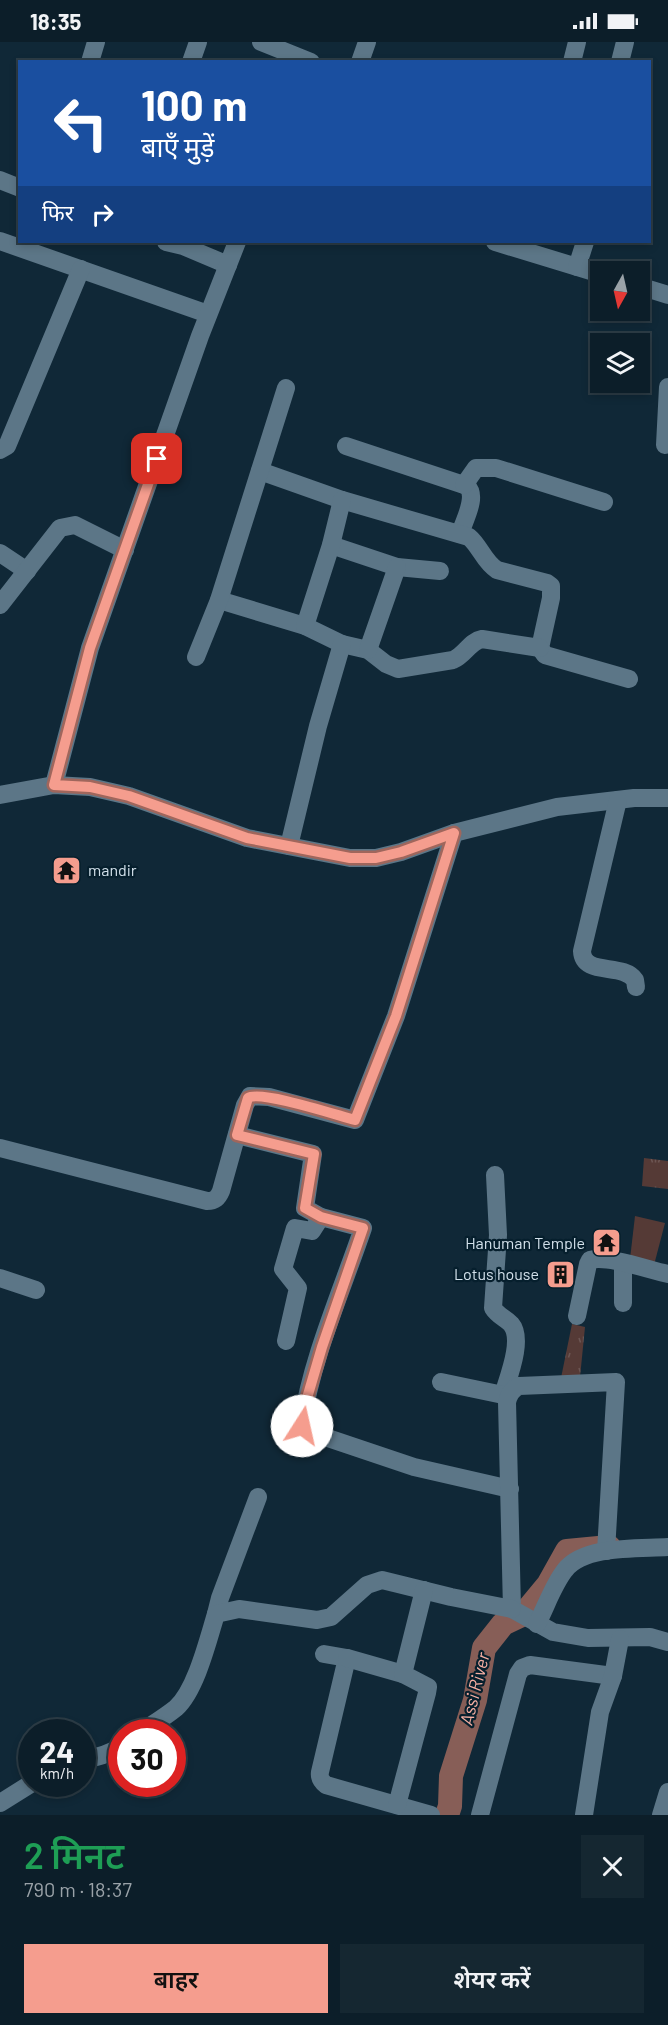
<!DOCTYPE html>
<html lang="hi">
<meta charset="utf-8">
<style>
body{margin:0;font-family:Barlow,"Noto Sans Devanagari",sans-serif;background:#152731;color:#f1f3f6;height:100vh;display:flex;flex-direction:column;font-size:22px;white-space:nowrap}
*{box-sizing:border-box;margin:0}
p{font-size:20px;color:#9aa2a8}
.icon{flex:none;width:33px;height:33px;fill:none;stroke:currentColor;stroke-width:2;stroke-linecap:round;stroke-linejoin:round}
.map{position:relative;height:1773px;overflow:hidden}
.drawer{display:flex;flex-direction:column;background:#0c1e29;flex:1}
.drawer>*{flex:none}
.top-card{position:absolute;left:18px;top:18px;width:633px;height:183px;border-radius:0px;box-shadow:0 3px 9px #0003,0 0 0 2px #2c3c46;background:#1a4fa0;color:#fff;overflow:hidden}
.needle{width:39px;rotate:188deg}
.tools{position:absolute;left:590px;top:219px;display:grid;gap:12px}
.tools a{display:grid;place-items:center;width:60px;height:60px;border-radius:0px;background:#0c1e29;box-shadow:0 3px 9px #0003,0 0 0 2px #2c3c46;font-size:30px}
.speed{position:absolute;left:18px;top:1677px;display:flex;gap:12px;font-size:30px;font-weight:700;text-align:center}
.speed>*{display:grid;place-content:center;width:78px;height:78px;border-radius:50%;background:#0c1e29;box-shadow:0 3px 9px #0003,0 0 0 2px #2c3c46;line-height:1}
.speed small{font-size:15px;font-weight:400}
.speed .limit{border:9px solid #d22;background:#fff;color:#111}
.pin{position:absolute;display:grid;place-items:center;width:51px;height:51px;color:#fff;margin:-26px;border-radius:12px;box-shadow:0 3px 9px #0006}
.me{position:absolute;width:66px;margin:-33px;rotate:10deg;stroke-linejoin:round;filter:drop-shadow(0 0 4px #0008)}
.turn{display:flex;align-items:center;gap:21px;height:126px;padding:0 24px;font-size:27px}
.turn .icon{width:78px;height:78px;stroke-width:2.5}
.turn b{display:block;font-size:42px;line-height:51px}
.then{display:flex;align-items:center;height:57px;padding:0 24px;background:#0003;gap:12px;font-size:22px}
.round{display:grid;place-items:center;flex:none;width:63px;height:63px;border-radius:0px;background:#152731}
.summary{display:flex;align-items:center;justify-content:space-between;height:102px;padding:0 24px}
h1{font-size:36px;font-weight:600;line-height:45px;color:#1e9e55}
.cta{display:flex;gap:12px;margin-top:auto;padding:12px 24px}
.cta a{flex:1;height:69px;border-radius:0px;background:#f59d8e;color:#111;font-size:24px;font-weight:600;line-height:69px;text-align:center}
.cta a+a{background:#152731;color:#f1f3f6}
.status{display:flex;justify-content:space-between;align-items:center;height:42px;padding:0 30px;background:#0c1e29;direction:ltr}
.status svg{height:16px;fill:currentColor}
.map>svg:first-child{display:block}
.grass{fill:url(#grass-tufts)}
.garden{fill:#553a36}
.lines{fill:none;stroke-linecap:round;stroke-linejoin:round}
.river{stroke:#875e57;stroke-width:24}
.minor{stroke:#5c7687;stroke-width:18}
.route-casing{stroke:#9f665c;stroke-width:15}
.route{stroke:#f59d8e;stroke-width:10}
.labels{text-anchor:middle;stroke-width:4.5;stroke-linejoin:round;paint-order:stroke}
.poi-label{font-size:16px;fill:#d2e0ea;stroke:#061f2d;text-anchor:end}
.water-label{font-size:18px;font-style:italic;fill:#f7b0a4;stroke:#061f2d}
</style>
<div class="status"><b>18:35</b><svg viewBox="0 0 49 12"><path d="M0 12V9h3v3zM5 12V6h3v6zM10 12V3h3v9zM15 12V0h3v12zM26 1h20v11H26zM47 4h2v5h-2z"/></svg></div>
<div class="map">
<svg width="668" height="1773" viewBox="0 0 668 1773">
<defs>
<pattern id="grass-tufts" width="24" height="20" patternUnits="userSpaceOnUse" patternTransform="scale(1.5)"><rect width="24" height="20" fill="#553a36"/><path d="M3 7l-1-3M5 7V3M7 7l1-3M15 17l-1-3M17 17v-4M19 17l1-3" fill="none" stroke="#6d5653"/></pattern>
</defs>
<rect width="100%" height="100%" fill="#102837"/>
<g class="grass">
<path d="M644,1116L668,1119V1147L642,1144Z"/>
<path d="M572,1282L585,1285L580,1335L561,1336Z"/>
</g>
<path class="garden" d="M635,1174L665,1181L654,1223L630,1217Z"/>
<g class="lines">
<path class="river" d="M447,1773L450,1764L451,1734L475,1658L484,1606L503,1582L524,1572L548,1543L567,1509L609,1505"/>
<g class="minor">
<path d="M261,0L311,20"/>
<path d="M90,20L96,0"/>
<path d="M191,20L198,0"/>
<path d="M360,20L367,0"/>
<path d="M572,20L577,0"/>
<path d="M620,20L625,0"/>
<path d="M0,138L20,146"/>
<path d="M0,199L208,272"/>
<path d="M166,200L183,204L228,223"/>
<path d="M495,200L600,232"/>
<path d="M577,225L585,200"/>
<path d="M639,244L668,253"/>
<path d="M665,403L668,345"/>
<path d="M346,404L467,444C478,455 464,478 460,492"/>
<path d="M0,408L7,404L81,227"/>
<path d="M260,429L342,458L469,495C480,504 484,520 497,528L547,541L551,544V556L540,606L545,613L629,637"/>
<path d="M464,443L476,426H496L604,460"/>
<path d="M331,503L397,525L440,529"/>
<path d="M0,511L27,529"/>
<path d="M219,558L305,584L342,602L368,608L386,622L398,627L453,618C465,613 470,599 482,597L540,606"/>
<path d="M0,563L60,486L75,483L125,508"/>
<path d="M305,584L331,503L342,458"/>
<path d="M368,608L397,525"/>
<path d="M196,615L219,558L286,346"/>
<path d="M54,743L90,606L200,294L237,200"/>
<path d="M0,753L54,743L90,745L129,754L247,796L350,816H376L401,810L454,791L557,765L634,756H668"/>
<path d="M618,758L582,909C583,935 623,920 635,938L636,945"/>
<path d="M289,804L318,684L342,602"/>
<path d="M237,1093L313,1112L305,1166L321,1175L363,1186C342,1248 311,1318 302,1382L307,1389L414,1425L510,1447"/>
<path d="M0,1106L207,1159C215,1159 218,1156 221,1149L245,1063L250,1054L269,1055L355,1078L396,974L454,791"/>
<path d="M495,1133L498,1193L493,1266C498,1274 505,1276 511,1282C524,1297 508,1336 503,1353"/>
<path d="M0,1236L36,1248"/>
<path d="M623,1261V1221"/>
<path d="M577,1274L588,1222L590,1218C608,1213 649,1228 668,1232"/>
<path d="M286,1299L298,1246L283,1227L295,1186L312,1189L321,1175"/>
<path d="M441,1340L508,1354"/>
<path d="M606,1509L616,1340L519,1344C512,1347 509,1352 507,1360L512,1567L553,1590L588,1596L650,1595L668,1600"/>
<path d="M216,1572L220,1556L258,1455"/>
<path d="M537,1582C546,1565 553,1543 565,1528C584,1503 639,1507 668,1505"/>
<path d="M324,1612L347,1616L320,1730C319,1736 321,1739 326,1743L431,1773"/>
<path d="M347,1616L403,1632"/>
<path d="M141,1690C153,1682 165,1675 176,1666C196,1648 208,1598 216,1572L239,1567L317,1578L331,1575L367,1543L382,1538L451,1555L512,1567"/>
<path d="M82,1719L103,1713L122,1705"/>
<path d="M0,1761L32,1741"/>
<path d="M397,1763L427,1651L428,1645L403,1632L424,1548"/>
<path d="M480,1773L518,1632L522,1626L530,1623L613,1634"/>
<path d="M584,1773L600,1670L613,1634L620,1597"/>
<path d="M661,1773L668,1750"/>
</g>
</g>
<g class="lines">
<defs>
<path id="route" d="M157,417L90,606L54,743L90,745L129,754L247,796L350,816H376L401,810L454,791L396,974L355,1078C336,1073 261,1048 248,1056L237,1093L314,1112L305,1166L321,1175L363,1186L322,1305L307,1356L302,1384"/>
</defs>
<use href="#route" class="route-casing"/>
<use href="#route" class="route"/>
</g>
<defs>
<symbol id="temple-square" viewBox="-11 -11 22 22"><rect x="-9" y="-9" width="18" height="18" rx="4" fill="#f59d8e" stroke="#061f2d"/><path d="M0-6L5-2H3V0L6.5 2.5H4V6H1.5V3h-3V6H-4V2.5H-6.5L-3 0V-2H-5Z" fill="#111"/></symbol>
<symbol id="building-square" viewBox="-11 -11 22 22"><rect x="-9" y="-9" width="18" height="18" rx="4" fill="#f59d8e" stroke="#061f2d"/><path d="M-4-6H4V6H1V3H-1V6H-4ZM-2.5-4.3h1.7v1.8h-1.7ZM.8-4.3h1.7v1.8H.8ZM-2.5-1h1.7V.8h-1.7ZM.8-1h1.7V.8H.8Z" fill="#111"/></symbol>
</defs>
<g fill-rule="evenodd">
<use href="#temple-square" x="50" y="812" width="33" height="33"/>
<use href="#temple-square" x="590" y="1184" width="33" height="33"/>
<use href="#building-square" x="544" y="1216" width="33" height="33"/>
</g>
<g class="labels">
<g class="poi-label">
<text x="88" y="834" text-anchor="start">mandir</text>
<text x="585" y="1207">Hanuman Temple</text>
<text x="539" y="1238">Lotus house</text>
</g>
<g class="water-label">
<text transform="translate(475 1647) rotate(-76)" y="6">Assi River</text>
</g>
</g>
</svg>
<div class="tools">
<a><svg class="needle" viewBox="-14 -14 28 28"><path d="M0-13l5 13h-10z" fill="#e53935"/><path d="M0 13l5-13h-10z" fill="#9aa2a8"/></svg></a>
<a><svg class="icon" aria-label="layers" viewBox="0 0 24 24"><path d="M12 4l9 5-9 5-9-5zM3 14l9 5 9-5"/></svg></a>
</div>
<div class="speed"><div>24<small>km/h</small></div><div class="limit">30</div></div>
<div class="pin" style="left:157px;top:417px;background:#d93025"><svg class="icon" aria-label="arrive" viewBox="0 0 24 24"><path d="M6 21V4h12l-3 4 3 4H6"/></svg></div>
<svg class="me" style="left:302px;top:1384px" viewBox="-20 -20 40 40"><circle r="19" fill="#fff"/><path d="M0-13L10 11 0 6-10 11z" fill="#f59d8e"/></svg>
<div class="top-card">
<div class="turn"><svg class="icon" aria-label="left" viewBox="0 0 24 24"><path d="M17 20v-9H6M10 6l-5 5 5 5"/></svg><div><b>100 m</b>बाएँ मुड़ें</div></div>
<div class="then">फिर<svg class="icon" aria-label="right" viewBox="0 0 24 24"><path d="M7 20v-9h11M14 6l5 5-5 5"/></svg></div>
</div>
</div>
<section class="drawer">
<div class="summary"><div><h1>2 मिनट</h1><p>790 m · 18:37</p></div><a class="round"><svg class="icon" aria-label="close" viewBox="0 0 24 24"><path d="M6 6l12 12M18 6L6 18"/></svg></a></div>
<div class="cta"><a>बाहर</a><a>शेयर करें</a></div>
</section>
